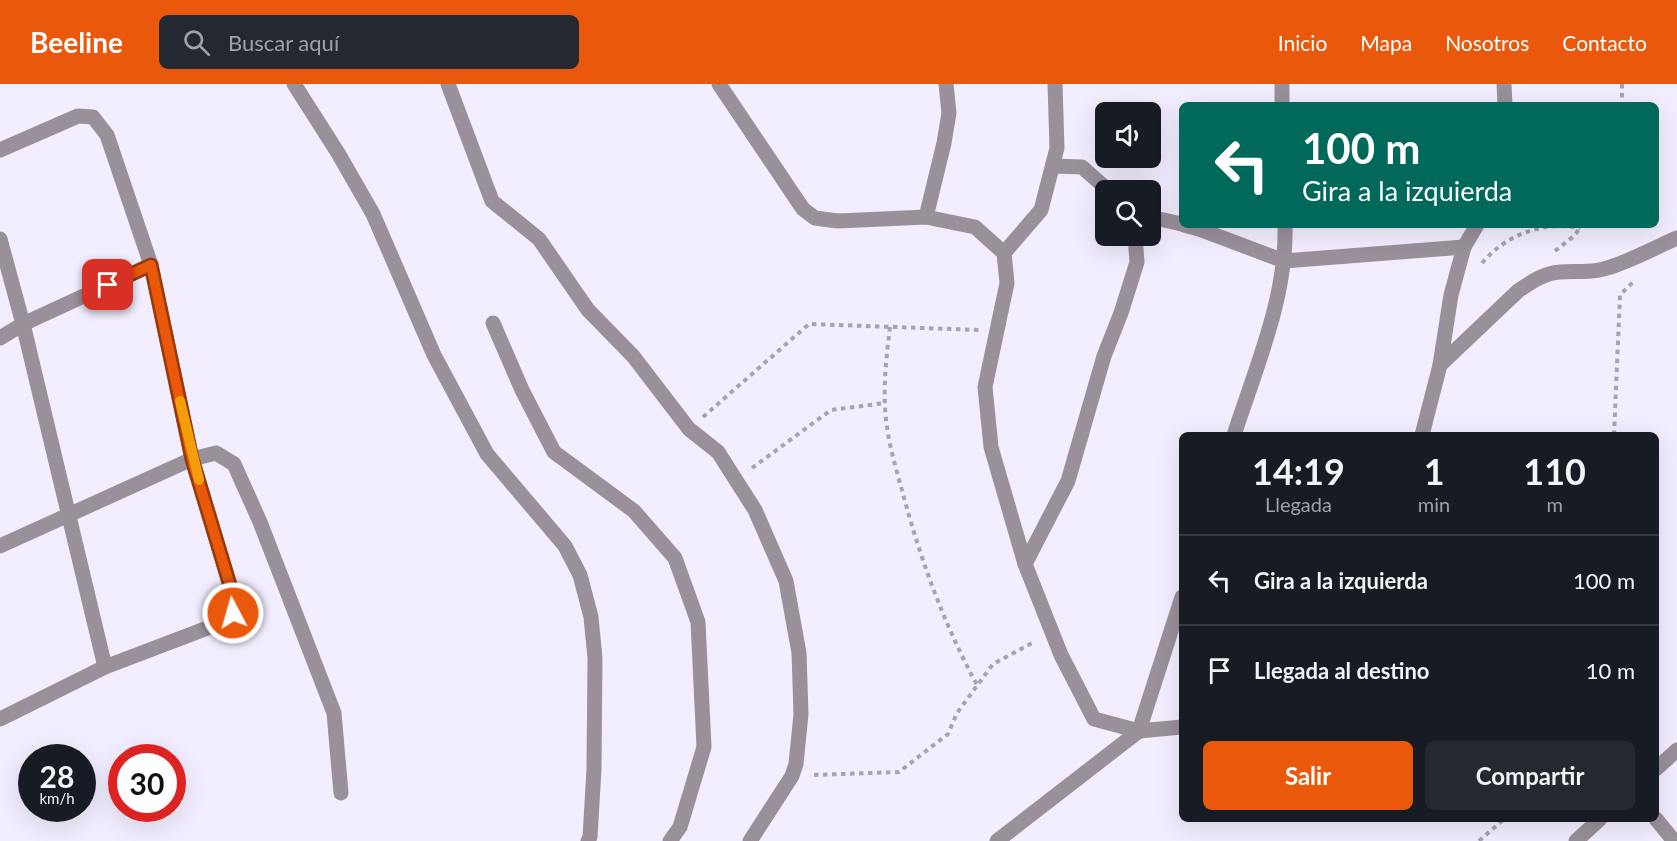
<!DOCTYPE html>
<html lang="es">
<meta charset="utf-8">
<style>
body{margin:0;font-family:Lato,sans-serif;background:#242831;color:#f1f3f6;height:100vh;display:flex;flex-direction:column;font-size:22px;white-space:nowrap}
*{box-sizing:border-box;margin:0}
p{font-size:20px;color:#9ea1a6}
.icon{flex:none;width:33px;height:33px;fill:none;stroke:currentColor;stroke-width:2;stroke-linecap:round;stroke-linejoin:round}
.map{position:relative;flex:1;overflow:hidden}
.details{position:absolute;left:1179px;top:348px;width:480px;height:390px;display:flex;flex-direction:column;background:#171b24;border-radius:9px;box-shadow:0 6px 24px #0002}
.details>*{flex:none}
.guide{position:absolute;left:1179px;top:18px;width:480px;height:126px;border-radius:9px;box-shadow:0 6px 24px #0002;background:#00695c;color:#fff;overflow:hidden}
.tools{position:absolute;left:1095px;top:18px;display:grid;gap:12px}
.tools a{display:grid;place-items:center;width:66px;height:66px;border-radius:9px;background:#171b24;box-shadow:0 6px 24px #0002;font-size:30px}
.speed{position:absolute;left:18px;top:660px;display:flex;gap:12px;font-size:30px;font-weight:700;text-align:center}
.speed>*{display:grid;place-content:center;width:78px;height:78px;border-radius:50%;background:#171b24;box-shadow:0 6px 24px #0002;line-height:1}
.speed small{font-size:15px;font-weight:400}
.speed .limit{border:9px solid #d22;background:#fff;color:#111}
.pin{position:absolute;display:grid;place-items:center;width:51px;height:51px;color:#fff;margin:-26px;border-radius:12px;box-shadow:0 3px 9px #0006}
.me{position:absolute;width:66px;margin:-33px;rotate:354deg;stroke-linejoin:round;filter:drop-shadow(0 0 4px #0008)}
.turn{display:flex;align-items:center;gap:21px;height:126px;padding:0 24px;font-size:27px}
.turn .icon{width:78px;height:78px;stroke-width:2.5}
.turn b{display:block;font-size:42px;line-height:51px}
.eta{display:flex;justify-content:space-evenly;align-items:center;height:102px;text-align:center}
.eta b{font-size:36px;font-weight:700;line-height:42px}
.cta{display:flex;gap:12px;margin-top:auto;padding:12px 24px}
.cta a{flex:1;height:69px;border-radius:9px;background:#ea580c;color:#fff;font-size:24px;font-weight:700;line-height:69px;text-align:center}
.cta a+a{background:#242831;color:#f1f3f6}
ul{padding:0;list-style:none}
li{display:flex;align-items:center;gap:18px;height:90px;padding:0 24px;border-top:2px solid #363941}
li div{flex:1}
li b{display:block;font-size:22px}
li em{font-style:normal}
header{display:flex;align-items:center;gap:36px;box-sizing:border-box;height:84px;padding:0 30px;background:#ea580c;color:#fff}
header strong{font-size:28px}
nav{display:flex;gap:33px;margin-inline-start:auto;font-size:21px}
.search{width:420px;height:54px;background:#242831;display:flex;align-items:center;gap:15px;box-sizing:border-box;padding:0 21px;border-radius:9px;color:#9ea1a6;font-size:22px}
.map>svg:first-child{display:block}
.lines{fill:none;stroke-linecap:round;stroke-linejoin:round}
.path{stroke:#a6a3b2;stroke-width:4;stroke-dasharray:4.5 4.5;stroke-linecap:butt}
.street{stroke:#999099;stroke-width:15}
.route-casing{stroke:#983908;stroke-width:15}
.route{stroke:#ea580c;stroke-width:10}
.slow{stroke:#f59e0b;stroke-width:10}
</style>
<header>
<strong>Beeline</strong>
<div class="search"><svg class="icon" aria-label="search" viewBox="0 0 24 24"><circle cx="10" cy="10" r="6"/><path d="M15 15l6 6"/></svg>Buscar aquí</div>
<nav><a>Inicio</a><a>Mapa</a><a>Nosotros</a><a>Contacto</a></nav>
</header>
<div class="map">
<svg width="1677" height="757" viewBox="0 0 1677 757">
<rect width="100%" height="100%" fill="#f2eeff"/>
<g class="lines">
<g class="path">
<path d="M1622,0V21"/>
<path d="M1555,167L1574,152L1582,141"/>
<path d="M1482,179C1507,150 1543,137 1580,144"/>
<path d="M890,243C886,276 882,309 887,343C890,365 897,388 903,410C921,477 944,540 977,601"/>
<path d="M703,333L809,240L979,246"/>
<path d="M1614,351L1620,211L1635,196"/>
<path d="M752,384L831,326L885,319"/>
<path d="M814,691L899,688L948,650L957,629L993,580L1034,558"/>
<path d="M1479,757L1504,735"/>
</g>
<g class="street">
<path d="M294,0L338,69L373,130L434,271L487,370L565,462L580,491L591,533L595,574L594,685L590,753L588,757"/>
<path d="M448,0L492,117L539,155L588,226L633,272L689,345L718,368L755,426L786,497L799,569L801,630L796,680L792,692L750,757"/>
<path d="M719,0L803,125L815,134L838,137L926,133L975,143L1004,169L1007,199L985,303L991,363L1025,480L1061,571L1094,635L1139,647L1182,643"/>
<path d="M1282,0V21"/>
<path d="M1504,0L1505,21"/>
<path d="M0,66L78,32L93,33L107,51L151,181L192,375L232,508L233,529L218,540L105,583L0,635"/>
<path d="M1053,82L1082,83L1108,106"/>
<path d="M926,133L944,59L949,29L946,0"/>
<path d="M1150,133L1182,140"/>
<path d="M1184,141L1199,145L1284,177L1464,163"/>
<path d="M0,155L23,240L105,583"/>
<path d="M1004,169L1041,126L1057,64L1055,0"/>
<path d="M493,239L522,306L554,368L634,427L675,474L698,538L704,663L680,743L670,757"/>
<path d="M0,254L23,240L151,181"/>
<path d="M1440,281L1518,207C1531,198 1544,189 1560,188C1577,186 1590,190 1607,184C1631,177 1654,164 1677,154"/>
<path d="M1234,351C1256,283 1287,213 1285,141"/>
<path d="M1422,351L1440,281L1451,211L1464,163L1477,141"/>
<path d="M0,462L192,375L216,369L234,380L260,438L334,629L341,709"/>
<path d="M1025,480L1068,397L1104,272L1121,229L1137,178L1135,152"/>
<path d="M1139,647L1182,513"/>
<path d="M1656,685L1677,666"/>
<path d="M1656,735L1674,757"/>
<path d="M997,757L1139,647"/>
<path d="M1576,757L1600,735"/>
</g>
</g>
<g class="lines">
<defs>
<path id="route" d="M108,201L151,181L192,375L232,508L233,529"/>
</defs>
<use href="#route" class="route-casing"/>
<use href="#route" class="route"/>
<path class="slow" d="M180,317L199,396"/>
</g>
</svg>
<div class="tools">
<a><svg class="icon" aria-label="sound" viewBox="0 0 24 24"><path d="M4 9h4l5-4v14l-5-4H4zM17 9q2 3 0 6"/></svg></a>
<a><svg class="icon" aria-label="search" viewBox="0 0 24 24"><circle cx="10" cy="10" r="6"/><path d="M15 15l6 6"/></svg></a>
</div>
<div class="speed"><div>28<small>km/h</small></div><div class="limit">30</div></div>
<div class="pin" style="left:108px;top:201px;background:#d93025"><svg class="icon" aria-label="arrive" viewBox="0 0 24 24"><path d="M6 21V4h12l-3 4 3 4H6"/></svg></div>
<svg class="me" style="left:233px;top:529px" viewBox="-20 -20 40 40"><circle r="17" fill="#ea580c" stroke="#fff" stroke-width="3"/><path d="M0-11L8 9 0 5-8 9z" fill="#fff"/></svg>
<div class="guide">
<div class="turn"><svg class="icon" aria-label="left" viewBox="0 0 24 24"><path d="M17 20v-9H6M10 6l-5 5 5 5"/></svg><div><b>100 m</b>Gira a la izquierda</div></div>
</div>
<section class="details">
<div class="eta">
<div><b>14:19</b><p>Llegada</p></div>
<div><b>1</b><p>min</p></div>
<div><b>110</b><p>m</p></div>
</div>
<ul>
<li><svg class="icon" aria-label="left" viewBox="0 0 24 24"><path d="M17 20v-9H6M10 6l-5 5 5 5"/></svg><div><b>Gira a la izquierda</b></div><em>100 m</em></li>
<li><svg class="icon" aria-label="arrive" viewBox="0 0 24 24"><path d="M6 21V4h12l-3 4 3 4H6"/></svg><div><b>Llegada al destino</b></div><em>10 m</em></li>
</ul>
<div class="cta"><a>Salir</a><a>Compartir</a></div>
</section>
</div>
